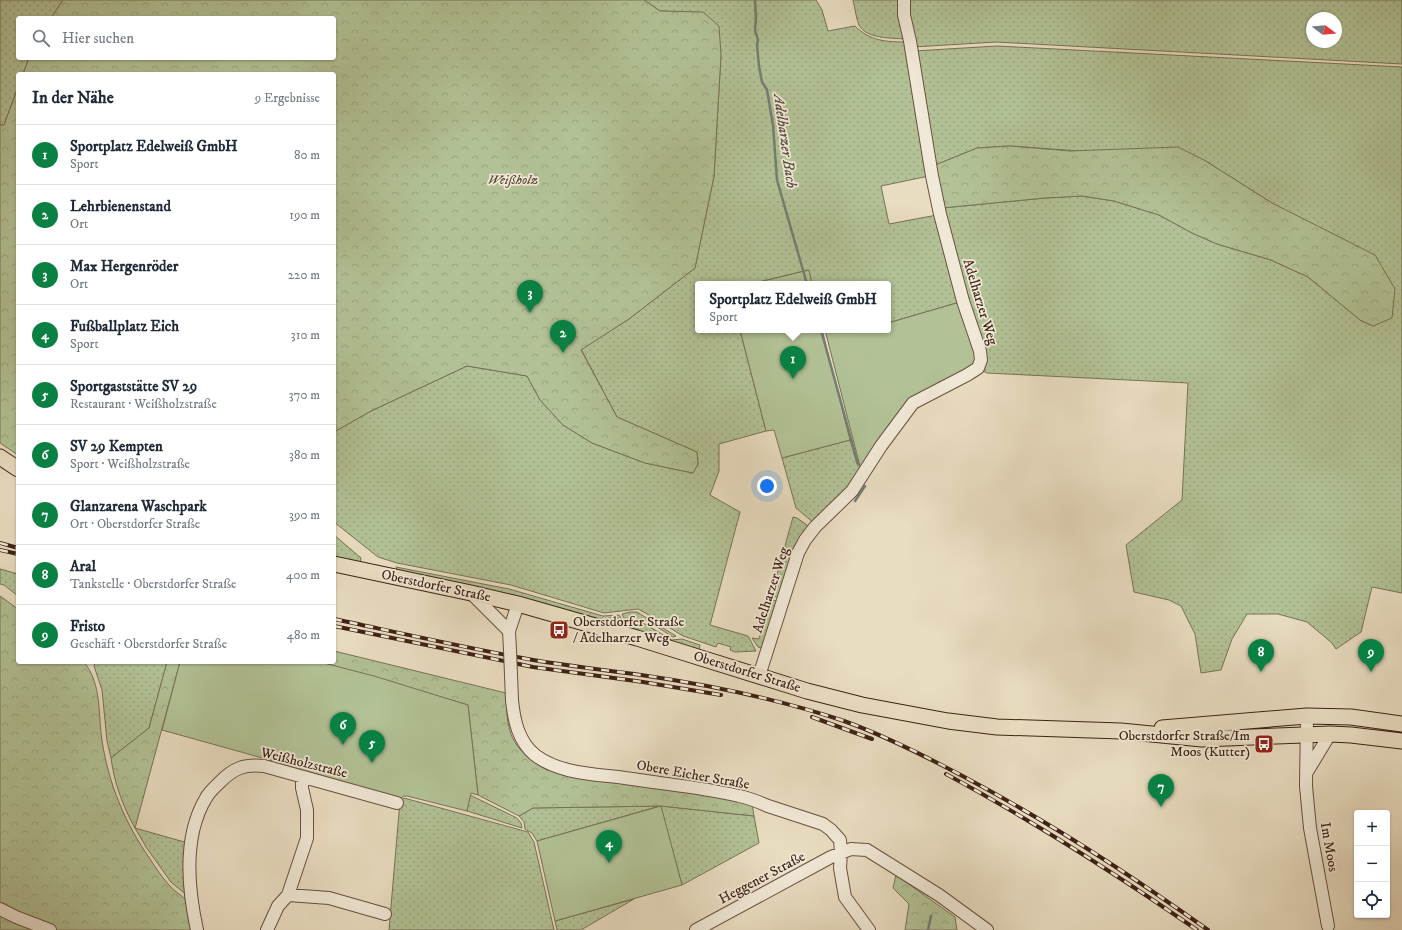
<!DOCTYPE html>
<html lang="de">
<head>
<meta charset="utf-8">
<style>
	body { margin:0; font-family:"IM FELL DW Pica",serif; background:#f2f2f3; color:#1f2937 }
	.controls { position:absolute; right:12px; bottom:12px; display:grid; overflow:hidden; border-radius:4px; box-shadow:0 1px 3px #0004 }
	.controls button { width:36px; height:36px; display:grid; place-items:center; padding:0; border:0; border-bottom:1px solid #e0e1e3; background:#fff; color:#1f2937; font:20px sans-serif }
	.compass { position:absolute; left:1306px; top:12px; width:36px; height:36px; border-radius:50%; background:#fff; box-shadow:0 1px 3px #0004; rotate:106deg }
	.you { position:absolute; left:767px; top:486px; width:14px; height:14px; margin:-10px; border:3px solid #fff; border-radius:50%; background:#1a73e8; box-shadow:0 0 0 6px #1a73e833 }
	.badge { display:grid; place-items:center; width:26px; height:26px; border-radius:50%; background:#0b8043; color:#fff; font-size:13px; font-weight:700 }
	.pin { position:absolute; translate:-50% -33px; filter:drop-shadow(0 1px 2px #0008) }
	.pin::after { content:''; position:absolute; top:21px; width:14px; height:12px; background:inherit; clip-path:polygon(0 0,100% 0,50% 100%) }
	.popup { position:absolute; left:695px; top:281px; width:196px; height:52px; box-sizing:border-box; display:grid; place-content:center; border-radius:4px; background:#fff; filter:drop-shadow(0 1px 3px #0005); font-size:13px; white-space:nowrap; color:#747a83 }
	.popup b { font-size:15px; color:#1f2937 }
	.popup::after { content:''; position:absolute; left:50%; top:100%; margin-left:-8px; border:8px solid transparent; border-top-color:#fff }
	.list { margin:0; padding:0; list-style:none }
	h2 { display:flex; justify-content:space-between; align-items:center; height:52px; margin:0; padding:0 16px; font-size:17px }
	h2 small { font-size:13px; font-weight:400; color:#747a83 }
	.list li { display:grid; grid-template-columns:26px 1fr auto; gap:12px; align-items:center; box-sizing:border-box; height:60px; padding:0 16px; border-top:1px solid #e0e1e3 }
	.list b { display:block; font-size:15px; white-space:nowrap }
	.list p { margin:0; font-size:13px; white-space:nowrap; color:#747a83 }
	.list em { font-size:13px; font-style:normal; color:#747a83 }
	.icon { flex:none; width:22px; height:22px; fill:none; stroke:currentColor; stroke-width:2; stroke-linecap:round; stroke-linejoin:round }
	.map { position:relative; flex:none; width:1402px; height:930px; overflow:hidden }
	.search { position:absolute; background:#fff; box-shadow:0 1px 3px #0004; left:16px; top:16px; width:320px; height:44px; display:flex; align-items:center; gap:10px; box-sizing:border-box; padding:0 14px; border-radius:4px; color:#747a83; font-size:15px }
	.panel { position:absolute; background:#fff; box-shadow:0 1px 3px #0004; left:16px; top:72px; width:320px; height:592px; border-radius:4px }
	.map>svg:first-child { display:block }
</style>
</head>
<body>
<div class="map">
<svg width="1402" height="930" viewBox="0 0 1402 930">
	<defs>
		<pattern id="grass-dots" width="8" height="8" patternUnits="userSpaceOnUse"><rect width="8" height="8" fill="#b2c296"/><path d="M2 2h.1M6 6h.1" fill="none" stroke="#9aa681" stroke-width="1.8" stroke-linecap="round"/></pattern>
		<pattern id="forest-crowns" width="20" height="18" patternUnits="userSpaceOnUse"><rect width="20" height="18" fill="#b2c296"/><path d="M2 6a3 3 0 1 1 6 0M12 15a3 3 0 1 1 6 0" fill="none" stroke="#9aa681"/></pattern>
	</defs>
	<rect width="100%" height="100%" fill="#e9ddc1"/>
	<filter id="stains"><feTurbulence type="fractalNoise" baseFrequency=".005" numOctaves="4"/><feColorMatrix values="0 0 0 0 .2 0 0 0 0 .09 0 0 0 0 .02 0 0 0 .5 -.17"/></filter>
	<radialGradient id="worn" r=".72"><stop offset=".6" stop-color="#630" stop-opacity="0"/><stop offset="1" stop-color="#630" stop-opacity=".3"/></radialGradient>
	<path fill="url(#grass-dots)" stroke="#787256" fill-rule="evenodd" d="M 0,0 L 63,0 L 51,18 L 18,18 L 18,58 L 29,58 L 23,74 L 18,74 L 18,87 L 4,125 L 0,125 Z
		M 644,0 L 816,0 L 822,10 L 828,31 L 855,26 C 870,41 886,42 907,42 L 929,176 L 881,186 L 889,224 L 937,215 L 960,302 L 888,323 L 888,284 L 812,284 L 808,270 L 751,284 L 698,284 L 698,330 L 740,330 L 766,431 L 719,444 L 719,471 L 710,495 L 740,512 L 710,625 L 748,636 L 756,651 L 735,652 L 730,650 L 731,647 L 718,643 L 716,647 L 683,636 L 649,615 L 638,609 L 604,613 L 511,585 L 397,563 L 378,557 L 334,522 L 334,432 L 371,411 L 467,366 L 527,376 L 540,400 L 563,425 L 592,443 L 645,463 L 693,473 L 698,464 L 697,452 L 617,417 L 581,349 L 629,319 L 695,268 L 714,176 L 721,55 L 703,13 L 660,11 Z
		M 853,0 L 901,0 L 906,39 C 892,38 866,39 859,25 C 856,18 855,8 853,0 Z
		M 908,0 L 1402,0 L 1402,64 L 996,42 L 913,47 ZM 1312,18 L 1336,18 L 1336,42 L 1312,42 Z
		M 997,46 L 1402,67 L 1402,593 L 1372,587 L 1361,632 L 1336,649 L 1332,643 L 1307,622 L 1278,614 L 1247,614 L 1232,639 L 1221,670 L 1201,673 L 1195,634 L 1181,606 L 1169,600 L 1134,592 L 1126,545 L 1182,500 L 1188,383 L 987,373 L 981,370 L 942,208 L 1045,198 L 1082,196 L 1114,201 L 1159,215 L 1192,233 L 1217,244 L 1271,260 L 1308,277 L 1360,320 L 1373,326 L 1272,203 L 1204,160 L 1010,146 L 977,148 L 933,166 L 914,51 Z
		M 850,440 L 857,464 L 859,462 L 861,470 L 860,473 L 815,524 L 796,508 L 782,458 Z
		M 793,517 L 797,518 L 811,528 L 781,598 L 771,596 Z
		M 334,535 L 361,558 L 360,564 L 334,559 Z
		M 396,567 L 509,589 L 603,616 L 619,615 L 622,620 L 631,626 L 636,622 L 643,623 L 672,640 L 682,639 L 700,645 L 699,650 L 623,626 L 509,594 L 397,571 Z
		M 0,569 L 18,574 L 18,596 L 4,585 L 0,584 Z
		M 770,600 L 780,601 L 766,649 L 758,647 L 752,638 L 759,639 Z
		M 630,612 L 637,612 L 676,636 L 673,637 L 646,620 L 635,619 L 629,622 L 624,618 L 622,614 Z
		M 95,662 L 167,662 L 149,728 L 111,758 L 107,741 L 102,690 L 94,666 Z
		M 470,795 L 517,818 L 521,823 L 522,828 L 467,811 Z
		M 404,798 L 528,832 L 534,842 L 554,930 L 389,930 L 400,801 Z
		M 661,806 L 754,816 L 759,843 L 682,885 L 660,806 L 537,841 L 532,833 L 525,829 L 524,822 L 519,816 L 533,808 Z
		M 135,828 L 188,843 L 189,897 L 171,882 L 146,847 Z
		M 634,899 L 581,930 L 557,930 L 555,921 Z"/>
	<path fill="url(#forest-crowns)" stroke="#787256" d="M 63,0 L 644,0 L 660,11 L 703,12 L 719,26 L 721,55 L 714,176 L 695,268 L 629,319 L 581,350 L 617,417 L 697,452 L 698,464 L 693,473 L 645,463 L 592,443 L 563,425 L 540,400 L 527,376 L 467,366 L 371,411 L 334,432 L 334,74 L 23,74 L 29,58 L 334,58 L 334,18 L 51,18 Z
		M 18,87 L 18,455 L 0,443 L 0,125 L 4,125 Z
		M 1010,146 L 1070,151 L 1178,147 L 1204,160 L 1272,203 L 1375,255 L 1395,289 L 1392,318 L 1373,326 L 1360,320 L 1308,277 L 1271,260 L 1217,244 L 1192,233 L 1159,215 L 1114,201 L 1082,196 L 1045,198 L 942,208 L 933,166 L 977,148 Z
		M 0,596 L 18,609 L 18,662 L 84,662 C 102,684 98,714 102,741 C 109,785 125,823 150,859 C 156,868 161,876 168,884 C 174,891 182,896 189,902 L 191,930 L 0,930 Z
		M 334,651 L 506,693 C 507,704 506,716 509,727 C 513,747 530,761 547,770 L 738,800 L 752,804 L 754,816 L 661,806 L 533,808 L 519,816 L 478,795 L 468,705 L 320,662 L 334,662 Z
		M 167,662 L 180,662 L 135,828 C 123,807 114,782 111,758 L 149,728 Z
		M 896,875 L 955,917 L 957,930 L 905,930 L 909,904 L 893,888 Z"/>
	<path fill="#b2c296" stroke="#787256" d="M 809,270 L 812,284 L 751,284 Z
		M 960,302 L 977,352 L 974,366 L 911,400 L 861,470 L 825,330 L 888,330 L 888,323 Z
		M 740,330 L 822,330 L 850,440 L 782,458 L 774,430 L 766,431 Z
		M 180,662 L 320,662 L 374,676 L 468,705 L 478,795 L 471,793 L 467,811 L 407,796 L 404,796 L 399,799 L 266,759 L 162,730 Z
		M 661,806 L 682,885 L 555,921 L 537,841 Z"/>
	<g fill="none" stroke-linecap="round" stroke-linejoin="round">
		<path stroke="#737e74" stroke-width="2.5" d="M 755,0 L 756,18 L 755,30 L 758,40 L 757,45 L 759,66 L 762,82 L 767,90 L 773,125 L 777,180 L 807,284
			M 821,330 L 858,464
			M 855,501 L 865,486
			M 928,930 L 931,916"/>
		<g stroke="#695141" stroke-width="14">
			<path id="minor" d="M 471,593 L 509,631
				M 510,650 L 509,631 L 518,604
				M 759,676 L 798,553 L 805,540 L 815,527 L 852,491 L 881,446 L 913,403 L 967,375 L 978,368 L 981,360 L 980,351 L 963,301 L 940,214 L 932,176 L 910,41 L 904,15 L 904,0
				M 512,700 C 514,720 518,741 535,755 C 560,774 595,774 625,778 C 663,784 702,787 739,796 C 749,798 759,802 768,806 C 786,812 805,818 823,824 L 831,830 L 840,840 L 841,852 L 840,868 L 845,897 L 869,930
				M 1307,716 L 1306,786 L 1310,828 L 1328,926
				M 1307,772 L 1330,734
				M 288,895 L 329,898 L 385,914
				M 0,909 L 16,917 L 50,930
				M 197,930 C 188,889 183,836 206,798 C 209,792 215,787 220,782 C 234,768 244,764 264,766 L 397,803
				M 267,930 L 278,906 L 288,895 L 307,838 L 307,810 L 302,788 L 302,777
				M 696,930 L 831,857 L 851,849 L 867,850 L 939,895 L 987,930"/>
		</g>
		<g stroke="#3e2216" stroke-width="17">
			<path id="major" d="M 0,457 L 18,469
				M 334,564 L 471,593 L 518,604 L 637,638 L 807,691 L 862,705 L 948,721 L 997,727 L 1121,731 L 1202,739 L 1330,734 L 1351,735 L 1402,741
				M 1162,728 L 1307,716 L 1351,717 L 1402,724"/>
		</g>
		<use href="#minor" stroke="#f1e9d7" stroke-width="12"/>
		<use href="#major" stroke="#e9ddc1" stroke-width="15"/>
		<g stroke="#3e2216" stroke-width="4">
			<path id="rail" d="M 0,543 L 18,548
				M 0,550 L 18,554
				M 334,619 C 400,633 467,648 533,660 C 569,666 605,670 641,675 C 710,685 778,699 844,721 C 891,738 937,762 981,786 C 1060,829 1135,878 1208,930
				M 334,626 L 533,667 L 643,682 L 721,695
				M 812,717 L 872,739
				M 946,774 C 1033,821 1116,874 1197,930"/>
		</g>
		<use href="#rail" stroke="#f1e9d7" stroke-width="2.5" stroke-dasharray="8" stroke-linecap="butt"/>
		<g stroke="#695141" stroke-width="14" stroke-linecap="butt">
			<path id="minor-bridge" d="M 510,650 L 512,700"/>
		</g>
		<use href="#minor-bridge" stroke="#f1e9d7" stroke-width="12"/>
	</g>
	<defs>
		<g id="bus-square" transform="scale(1)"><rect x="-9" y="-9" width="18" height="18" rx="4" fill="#8f2418" stroke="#f1e9d7"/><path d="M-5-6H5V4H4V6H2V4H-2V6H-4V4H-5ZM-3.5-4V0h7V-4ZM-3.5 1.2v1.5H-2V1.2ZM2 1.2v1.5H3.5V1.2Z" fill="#fff"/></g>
	</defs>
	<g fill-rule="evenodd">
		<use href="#bus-square" x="559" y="630"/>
		<use href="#bus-square" x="1264" y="744"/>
	</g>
	<g text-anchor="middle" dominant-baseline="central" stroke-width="3.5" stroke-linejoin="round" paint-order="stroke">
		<g font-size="14" font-style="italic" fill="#5b4a36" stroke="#f1e9d7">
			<text x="513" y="180">Weißholz</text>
		</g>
		<g font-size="14" fill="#3e2216" stroke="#f1e9d7">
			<text transform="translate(980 302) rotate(73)">Adelharzer Weg</text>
			<text transform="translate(436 586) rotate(12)">Oberstdorfer Straße</text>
			<text transform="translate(771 590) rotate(-72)">Adelharzer Weg</text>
			<text transform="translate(747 672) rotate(17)">Oberstdorfer Straße</text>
			<text transform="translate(304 763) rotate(14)">Weißholzstraße</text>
			<text transform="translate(693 775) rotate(10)">Obere Eicher Straße</text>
			<text transform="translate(1329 847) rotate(80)">Im Moos</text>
			<text transform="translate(762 878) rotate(-28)">Heggener Straße</text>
		</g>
		<g font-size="14" fill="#3e2216" stroke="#f1e9d7" text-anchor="start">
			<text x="573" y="622">Oberstdorfer Straße<tspan x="573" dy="16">/ Adelharzer Weg</tspan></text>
			<text x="1250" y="736" text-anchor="end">Oberstdorfer Straße/Im<tspan x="1250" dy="16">Moos (Kutter)</tspan></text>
		</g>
		<g font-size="15" font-style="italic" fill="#595045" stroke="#f1e9d7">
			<text transform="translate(785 141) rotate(82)">Adelharzer Bach</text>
		</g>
	</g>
	<rect width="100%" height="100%" filter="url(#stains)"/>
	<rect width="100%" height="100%" fill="url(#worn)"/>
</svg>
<div class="controls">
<button>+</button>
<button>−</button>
<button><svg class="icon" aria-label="locate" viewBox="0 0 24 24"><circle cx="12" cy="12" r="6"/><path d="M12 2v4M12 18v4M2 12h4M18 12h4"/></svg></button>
</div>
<svg class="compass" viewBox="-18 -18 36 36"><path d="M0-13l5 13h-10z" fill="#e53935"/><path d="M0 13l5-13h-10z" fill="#747a83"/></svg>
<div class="you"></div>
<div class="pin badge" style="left:793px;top:379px">1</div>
<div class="popup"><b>Sportplatz Edelweiß GmbH</b>Sport</div>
<div class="pin badge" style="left:563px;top:353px">2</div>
<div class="pin badge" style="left:530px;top:313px">3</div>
<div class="pin badge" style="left:609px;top:863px">4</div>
<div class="pin badge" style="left:372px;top:763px">5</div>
<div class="pin badge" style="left:343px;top:745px">6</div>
<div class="pin badge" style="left:1161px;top:807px">7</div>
<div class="pin badge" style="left:1261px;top:672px">8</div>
<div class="pin badge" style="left:1371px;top:672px">9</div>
<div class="search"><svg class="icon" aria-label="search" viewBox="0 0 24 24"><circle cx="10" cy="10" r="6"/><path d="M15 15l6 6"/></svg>Hier suchen</div>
<section class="panel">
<h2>In der Nähe<small>9 Ergebnisse</small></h2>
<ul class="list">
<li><span class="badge">1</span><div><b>Sportplatz Edelweiß GmbH</b><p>Sport</p></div><em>80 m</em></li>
<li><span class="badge">2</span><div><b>Lehrbienenstand</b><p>Ort</p></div><em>190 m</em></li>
<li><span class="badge">3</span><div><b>Max Hergenröder</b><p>Ort</p></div><em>220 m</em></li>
<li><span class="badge">4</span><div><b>Fußballplatz Eich</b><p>Sport</p></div><em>310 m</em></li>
<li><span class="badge">5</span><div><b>Sportgaststätte SV 29</b><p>Restaurant · Weißholzstraße</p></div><em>370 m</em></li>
<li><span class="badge">6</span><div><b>SV 29 Kempten</b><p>Sport · Weißholzstraße</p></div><em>380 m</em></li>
<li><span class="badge">7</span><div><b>Glanzarena Waschpark</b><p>Ort · Oberstdorfer Straße</p></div><em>390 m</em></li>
<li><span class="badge">8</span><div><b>Aral</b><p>Tankstelle · Oberstdorfer Straße</p></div><em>400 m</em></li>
<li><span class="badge">9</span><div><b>Fristo</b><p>Geschäft · Oberstdorfer Straße</p></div><em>480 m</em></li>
</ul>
</section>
</div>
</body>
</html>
